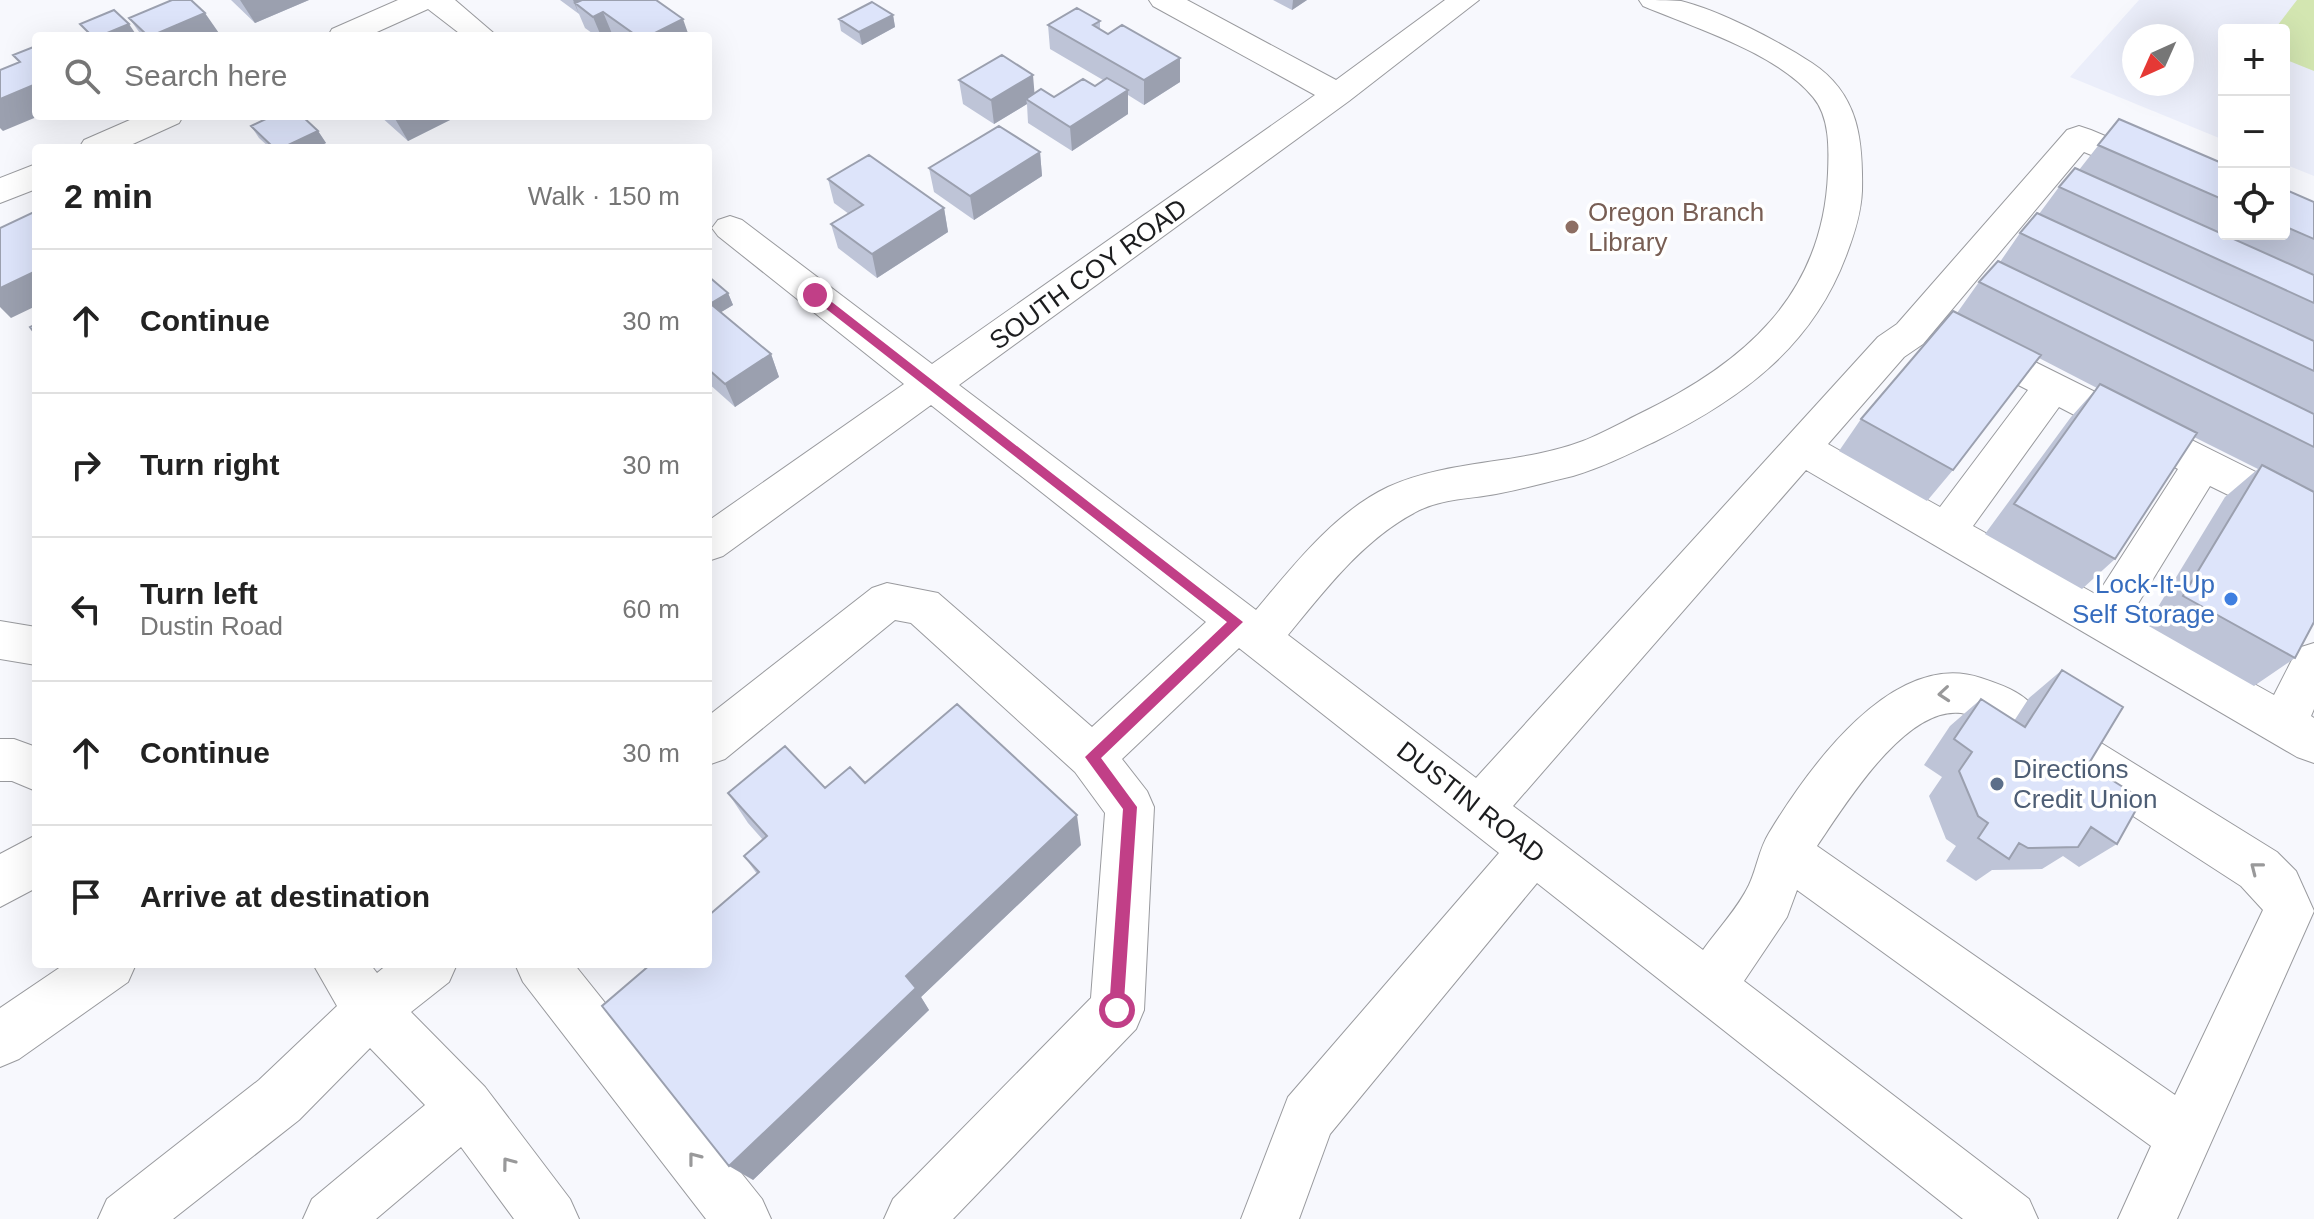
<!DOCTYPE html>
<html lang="en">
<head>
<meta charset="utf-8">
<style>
	body { margin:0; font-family:Arial,sans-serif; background:#f6f6f6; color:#222 }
	.controls { position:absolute; right:24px; top:24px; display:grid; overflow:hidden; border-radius:8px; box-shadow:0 8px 32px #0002 }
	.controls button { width:72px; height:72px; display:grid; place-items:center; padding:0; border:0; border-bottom:2px solid #e0e0e0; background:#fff; color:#222; font:40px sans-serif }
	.compass { position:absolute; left:2122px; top:24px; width:72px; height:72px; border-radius:50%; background:#fff; box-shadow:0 8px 32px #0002; rotate:225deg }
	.stop { position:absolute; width:24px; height:24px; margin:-18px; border:6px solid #c13f87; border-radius:50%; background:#fff }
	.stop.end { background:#c13f87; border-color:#fff; box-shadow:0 2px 8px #0008 }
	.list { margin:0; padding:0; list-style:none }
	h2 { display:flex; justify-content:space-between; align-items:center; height:104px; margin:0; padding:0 32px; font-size:34px }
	h2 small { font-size:26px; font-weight:400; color:#767676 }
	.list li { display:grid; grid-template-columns:52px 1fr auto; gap:24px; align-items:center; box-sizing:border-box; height:144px; padding:0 32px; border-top:2px solid #e0e0e0 }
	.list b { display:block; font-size:30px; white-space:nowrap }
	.list p { margin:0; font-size:26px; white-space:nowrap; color:#767676 }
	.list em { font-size:26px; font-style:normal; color:#767676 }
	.icon { flex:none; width:44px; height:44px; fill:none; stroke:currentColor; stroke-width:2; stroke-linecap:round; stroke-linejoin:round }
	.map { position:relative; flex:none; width:2314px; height:1219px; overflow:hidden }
	.search { position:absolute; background:#fff; box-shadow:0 8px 32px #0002; left:32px; top:32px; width:680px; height:88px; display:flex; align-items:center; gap:20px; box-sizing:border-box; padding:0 28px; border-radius:8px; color:#767676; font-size:30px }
	.panel { position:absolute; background:#fff; box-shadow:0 8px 32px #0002; left:32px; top:144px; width:680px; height:824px; border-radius:8px }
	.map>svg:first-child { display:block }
</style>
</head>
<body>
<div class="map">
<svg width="2314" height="1219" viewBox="0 0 2314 1219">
	<rect width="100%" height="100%" fill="#f7f8fd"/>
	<path fill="#ebeefa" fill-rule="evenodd" d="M 2139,0 L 2314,0 L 2314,176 L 2284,164 L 2284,30 L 2224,30 L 2224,140 L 2070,77 ZM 2134,36 L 2182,36 L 2182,84 L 2134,84 Z"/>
	<path fill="#d3e6b1" d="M 2297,0 L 2314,0 L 2314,71 L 2284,59 L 2284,30 L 2274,30 Z"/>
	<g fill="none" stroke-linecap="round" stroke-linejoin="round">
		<g stroke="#999a9e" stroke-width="2">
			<path id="minor" d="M 398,0 L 455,0 L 497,36 L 463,36 L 428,9 L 368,36 L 328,36 L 332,29 Z
				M 1149,0 L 1187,0 L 1336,80 L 1445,0 L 1479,0 L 1349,101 L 959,385 L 1256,610 C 1293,566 1335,512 1388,487 C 1449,459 1520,465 1583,441 C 1601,434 1619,424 1637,415 C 1742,365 1823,297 1828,173 C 1829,149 1830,117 1813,97 C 1777,53 1695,28 1643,6 L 1639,0 C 1652,0 1669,0 1681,1 C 1721,11 1778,41 1812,63 C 1859,94 1863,140 1862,191 C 1861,214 1854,235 1846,256 C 1812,347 1741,399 1656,441 C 1629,454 1603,467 1573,476 C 1547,482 1522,489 1496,494 C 1469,499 1438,499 1414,513 C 1363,540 1324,591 1288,635 L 1476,778 L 1878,337 L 1897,324 L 2067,130 L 2079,126 L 2091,130 L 2224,186 L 2224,210 L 2084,152 L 1923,344 L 1904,357 L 1828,444 L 1940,507 L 2028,390 L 1962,356 L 1956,346 L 1962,336 L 1975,332 L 2314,501 L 2314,537 L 2210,486 L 2131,615 L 2274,695 L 2298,648 L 2314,643 L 2314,709 L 2311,716 L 2314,718 L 2314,763 L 2297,757 L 1806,470 L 1513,806 L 1703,950 C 1718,929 1738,908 1749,885 C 1757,868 1759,849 1769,833 C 1808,769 1893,648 1981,678 C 2005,686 2029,694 2040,717 L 2033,732 L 2017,738 C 1998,731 1981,716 1961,713 C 1905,706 1845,805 1817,846 L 2175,1095 L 2263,910 L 2241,886 L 2059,768 L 2052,753 L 2059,738 L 2076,732 L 2093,738 L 2277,852 L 2296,871 L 2314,911 L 2177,1219 L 2118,1219 L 2151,1146 L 1797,890 L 1787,917 L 1744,981 L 2029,1199 L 2038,1219 L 1963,1219 L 1537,883 L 1330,1134 L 1299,1219 L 1241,1219 L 1288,1097 L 1499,853 L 1239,648 L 1122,759 L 1147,791 L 1154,807 L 1144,1010 L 1136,1029 L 953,1219 L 884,1219 L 893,1199 L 1091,998 L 1105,813 L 1075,772 L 911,623 L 895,620 L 725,759 L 708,765 L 708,716 L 872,588 L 887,583 L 938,593 L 1092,727 L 1206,622 L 931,405 L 723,556 L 708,561 L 708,521 L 904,384 L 718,236 L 712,228 L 718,220 L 730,216 L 742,220 L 932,364 L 1315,95 L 1153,6 ZM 2059,407 L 2178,469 L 2097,595 L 1973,526 Z
				M 139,116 L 183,116 L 179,123 L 124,148 L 79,148 L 84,140 Z
				M 36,164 L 36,189 L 0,203 L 0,178 Z
				M 0,621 L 36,627 L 36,665 L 0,659 Z
				M 0,739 L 14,739 L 36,747 L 36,791 L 12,781 L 0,781 Z
				M 36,835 L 36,888 L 0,907 L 0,854 Z
				M 65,964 L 136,964 L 128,982 L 19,1059 L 0,1067 L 0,1008 Z
				M 313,964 L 370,964 L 377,973 L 388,964 L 457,964 L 449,982 L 411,1012 L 485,1087 L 570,1199 L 579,1219 L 514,1219 L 461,1147 L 376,1219 L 303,1219 L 312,1199 L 425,1105 L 370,1048 L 299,1120 L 173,1219 L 98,1219 L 107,1199 L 259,1080 L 337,1006 Z
				M 515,964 L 574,964 L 762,1199 L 771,1219 L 706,1219 L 523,982 Z"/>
		</g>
		<use href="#minor" fill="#fff" fill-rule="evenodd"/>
	</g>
	<path fill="#bec4d7" d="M 231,0 L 309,0 L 255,23 Z
		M 560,0 L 656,0 L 689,36 L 596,36 L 585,28 L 579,14 Z
		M 1273,0 L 1307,0 L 1292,10 Z
		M 893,15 L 895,27 L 862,45 L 841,31 L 839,19 Z
		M 129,18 L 221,36 L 142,36 Z
		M 1100,21 L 1100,29 L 1180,82 L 1144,105 L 1128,95 L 1128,114 L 1072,151 L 1028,123 L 1027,104 L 994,124 L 963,104 L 959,80 L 1054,97 L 1095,86 L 1103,80 L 1050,49 L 1048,25 Z
		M 380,116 L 458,116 L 408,141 Z
		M 2119,119 L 2224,164 L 2224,234 L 2284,234 L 2284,189 L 2314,202 L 2314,622 L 2295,658 L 2254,686 L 2147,625 L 2225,497 L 2258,469 L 2194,437 L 2115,559 L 2082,589 L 1985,534 L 2071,417 L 2097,388 L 2039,358 L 1953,470 L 1927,501 L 1839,451 L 1861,419 L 1957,313 L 1979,282 L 2000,262 L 2020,233 L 2039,214 L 2059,187 L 2079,170 Z
		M 251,126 L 318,131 L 326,143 L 316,148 L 270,148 L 259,138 Z
		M 1040,152 L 1042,176 L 974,220 L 934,192 L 929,168 Z
		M 828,179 L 944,208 L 948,232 L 877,278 L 838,248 L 831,224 L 849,214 L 834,203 Z
		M 708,276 L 728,293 L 733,305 L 721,312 L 771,354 L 779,377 L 735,407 L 708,383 Z
		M 2062,670 L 2088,765 L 2117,844 L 2079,867 L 2063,856 L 2042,869 L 1992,870 L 1976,881 L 1946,861 L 1956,846 L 1946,839 L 1929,796 L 1942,777 L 1924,765 L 1950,726 L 1981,699 L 2014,721 L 2029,698 Z
		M 865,783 L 1081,845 L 921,997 L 929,1010 L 753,1180 L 757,874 L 744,856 L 763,840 L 748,823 L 728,793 L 825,788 Z"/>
	<path fill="#9ba0af" d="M 240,0 L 309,0 L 255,23 Z
		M 573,0 L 608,0 L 575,3 L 579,14 Z
		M 1293,0 L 1307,0 L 1292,10 Z
		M 603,12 L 613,36 L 601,36 L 593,17 Z
		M 205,13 L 221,36 L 151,36 Z
		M 893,15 L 895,27 L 862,45 L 859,32 Z
		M 683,19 L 689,36 L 649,36 Z
		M 129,24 L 137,36 L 100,36 Z
		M 1180,58 L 1180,82 L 1144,105 L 1144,80 Z
		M 1033,75 L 1035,99 L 1026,99 L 1027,104 L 994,124 L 991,100 Z
		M 36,84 L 36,116 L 39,116 L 3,131 L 0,128 L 0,99 Z
		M 1128,90 L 1128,114 L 1072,151 L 1070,127 Z
		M 395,116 L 458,116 L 408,141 L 394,117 Z
		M 318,131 L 326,143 L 316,148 L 282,148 Z
		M 1040,152 L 1042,176 L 974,220 L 970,196 Z
		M 944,208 L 948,232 L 877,278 L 872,254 Z
		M 36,271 L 36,306 L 11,318 L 0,307 L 0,288 Z
		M 728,293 L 733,305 L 708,320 L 708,305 Z
		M 771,354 L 779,377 L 735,407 L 725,384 Z
		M 1077,815 L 1081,845 L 921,997 L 929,1010 L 753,1180 L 729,1166 L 906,976 Z"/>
	<path fill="#dde4fa" stroke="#9ba0af" stroke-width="2" d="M 172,0 L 191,0 L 205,13 L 151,36 L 148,36 L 129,18 Z
		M 582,0 L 656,0 L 683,19 L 649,36 L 637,36 L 603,12 L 593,17 L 575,3 Z
		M 872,2 L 893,15 L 859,32 L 839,19 Z
		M 1077,8 L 1100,21 L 1093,25 L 1108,34 L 1122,25 L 1180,58 L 1144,80 L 1048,25 Z
		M 114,10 L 129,24 L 100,36 L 92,36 L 80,24 Z
		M 36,46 L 36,84 L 0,99 L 0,70 L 20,62 L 13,55 Z
		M 1002,55 L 1033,75 L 991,100 L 959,80 Z
		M 1107,78 L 1128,90 L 1070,127 L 1026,99 L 1041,89 L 1054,97 L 1083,79 L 1095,86 Z
		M 272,116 L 302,116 L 318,131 L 282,148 L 274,148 L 251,126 Z
		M 2119,119 L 2224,164 L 2224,200 L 2098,145 Z
		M 999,126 L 1040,152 L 970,196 L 929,168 Z
		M 869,155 L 944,208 L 872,254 L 831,224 L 863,205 L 828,179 Z
		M 2075,168 L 2314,275 L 2314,303 L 2059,187 Z
		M 2284,189 L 2314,202 L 2314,239 L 2284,226 Z
		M 36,211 L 36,271 L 0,288 L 0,228 Z
		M 2037,213 L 2314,341 L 2314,371 L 2020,233 Z
		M 1998,261 L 2314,414 L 2314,447 L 1979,282 Z
		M 708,276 L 728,293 L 708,305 Z
		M 712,305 L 771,354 L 725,384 L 708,369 L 708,308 Z
		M 1953,311 L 2041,355 L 1953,470 L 1861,419 Z
		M 36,324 L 36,335 L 30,327 Z
		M 2100,384 L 2197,433 L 2115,559 L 2014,504 Z
		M 2262,465 L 2314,492 L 2314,622 L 2295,658 L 2183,596 Z
		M 2062,670 L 2123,707 L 2088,765 L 2142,799 L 2117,844 L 2091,827 L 2078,847 L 2028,848 L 2019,843 L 2009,859 L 1978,838 L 1988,823 L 1978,816 L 1959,771 L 1972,752 L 1954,739 L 1981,699 L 2025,727 Z
		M 957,704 L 1077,815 L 906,976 L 916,988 L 729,1166 L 602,1006 L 651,964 L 708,964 L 708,916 L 759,872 L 744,856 L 767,836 L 728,793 L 785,746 L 825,788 L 850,767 L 865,783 Z"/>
	<defs><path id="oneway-chevron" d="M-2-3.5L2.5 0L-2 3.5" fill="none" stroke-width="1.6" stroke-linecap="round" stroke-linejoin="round" transform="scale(2)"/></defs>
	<g stroke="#99999a">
		<use href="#oneway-chevron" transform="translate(1944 694) rotate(175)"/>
		<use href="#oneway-chevron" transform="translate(2256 868) rotate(-142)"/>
		<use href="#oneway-chevron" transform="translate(694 1158) rotate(-128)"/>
		<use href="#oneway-chevron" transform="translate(508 1163) rotate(-127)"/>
	</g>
	<path fill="#c13f87" d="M 811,292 L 819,292 L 1243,622 L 1101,758 L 1137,807 L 1123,1016 L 1112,1016 L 1109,1010 L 1123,809 L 1085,757 L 1227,622 L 811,297 Z"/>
	<circle fill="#8d6e63" stroke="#fff" stroke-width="3" cx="1572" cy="227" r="8"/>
	<circle fill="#3f7fe0" stroke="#fff" stroke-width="3" cx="2231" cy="599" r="8"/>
	<circle fill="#5c6f8a" stroke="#fff" stroke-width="3" cx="1997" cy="784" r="8"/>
	<g text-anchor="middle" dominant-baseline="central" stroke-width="7" stroke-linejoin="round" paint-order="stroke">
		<g font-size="26" fill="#785e54" stroke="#fff" text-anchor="start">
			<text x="1588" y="212">Oregon Branch<tspan x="1588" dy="30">Library</tspan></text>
		</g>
		<g font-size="26" fill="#1c1d1f" stroke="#fff">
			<text transform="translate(1088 274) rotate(-36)">SOUTH COY ROAD</text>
			<text transform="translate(1471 802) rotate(38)">DUSTIN ROAD</text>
		</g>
		<g font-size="26" fill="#366cbe" stroke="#fff" text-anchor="end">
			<text x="2215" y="584">Lock-It-Up<tspan x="2215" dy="30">Self Storage</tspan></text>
		</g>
		<g font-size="26" fill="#4e5e75" stroke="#fff" text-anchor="start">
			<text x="2013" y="769">Directions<tspan x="2013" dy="30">Credit Union</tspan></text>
		</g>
	</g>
</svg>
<div class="controls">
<button>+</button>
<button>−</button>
<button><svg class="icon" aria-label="locate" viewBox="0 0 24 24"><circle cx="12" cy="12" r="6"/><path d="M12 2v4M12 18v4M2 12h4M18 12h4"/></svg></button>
</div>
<svg class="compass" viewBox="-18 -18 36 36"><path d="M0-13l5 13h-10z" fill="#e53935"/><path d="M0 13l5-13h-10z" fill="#767676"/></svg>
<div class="stop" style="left:1117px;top:1010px"></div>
<div class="stop end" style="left:815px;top:295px"></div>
<div class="search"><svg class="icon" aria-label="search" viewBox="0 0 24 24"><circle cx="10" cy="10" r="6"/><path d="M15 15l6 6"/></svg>Search here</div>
<section class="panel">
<h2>2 min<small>Walk · 150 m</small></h2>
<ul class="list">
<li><svg class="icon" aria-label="ahead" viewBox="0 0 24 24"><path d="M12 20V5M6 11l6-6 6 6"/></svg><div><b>Continue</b></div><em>30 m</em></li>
<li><svg class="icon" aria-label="right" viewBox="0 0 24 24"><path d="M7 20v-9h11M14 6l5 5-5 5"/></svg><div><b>Turn right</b></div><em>30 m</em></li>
<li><svg class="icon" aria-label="left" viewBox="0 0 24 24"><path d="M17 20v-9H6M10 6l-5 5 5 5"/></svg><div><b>Turn left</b><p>Dustin Road</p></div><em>60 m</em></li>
<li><svg class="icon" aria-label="ahead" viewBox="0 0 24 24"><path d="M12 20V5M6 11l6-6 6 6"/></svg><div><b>Continue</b></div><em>30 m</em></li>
<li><svg class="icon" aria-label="arrive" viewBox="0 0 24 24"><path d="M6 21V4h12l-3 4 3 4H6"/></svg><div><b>Arrive at destination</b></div></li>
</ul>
</section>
</div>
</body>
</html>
